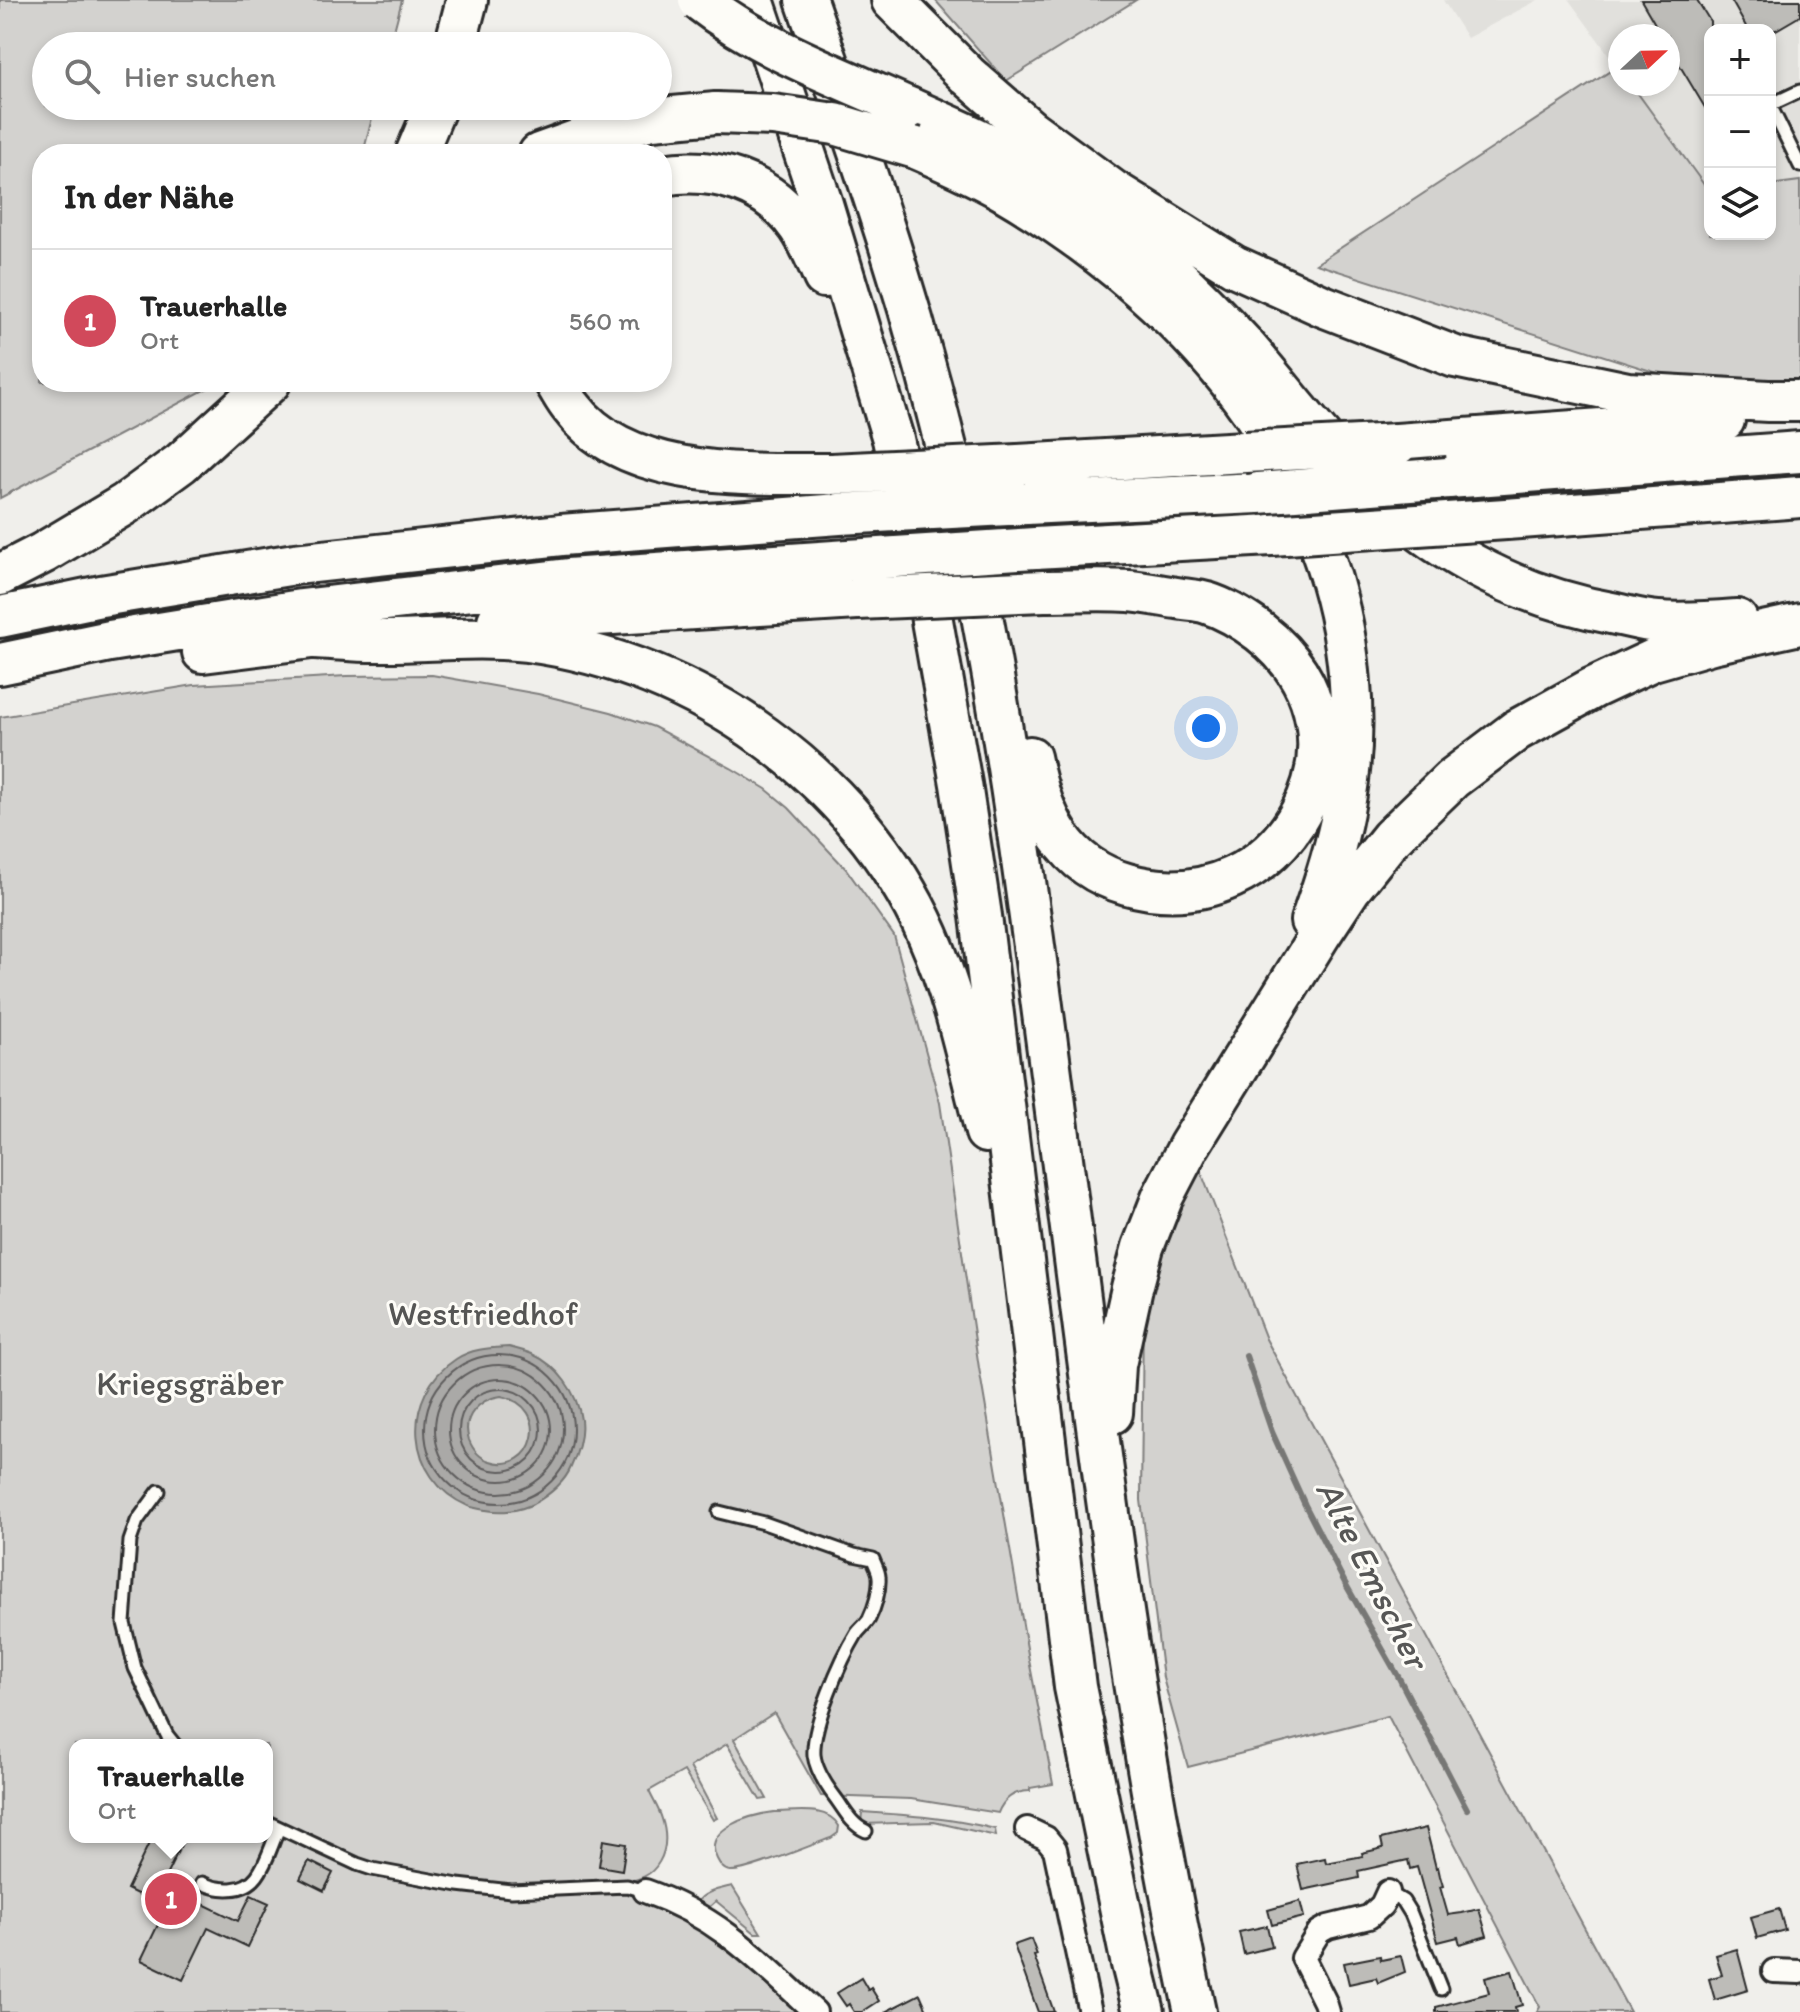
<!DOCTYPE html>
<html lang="de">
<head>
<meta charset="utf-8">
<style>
	body { margin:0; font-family:Itim,sans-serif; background:#f6f6f6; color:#222 }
	.controls { position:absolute; right:24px; top:24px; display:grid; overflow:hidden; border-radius:16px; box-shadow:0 4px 12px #0003 }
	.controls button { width:72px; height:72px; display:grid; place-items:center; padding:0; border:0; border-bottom:2px solid #e0e0e0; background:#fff; color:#222; font:40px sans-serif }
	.compass { position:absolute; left:1608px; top:24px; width:72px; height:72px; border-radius:50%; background:#fff; box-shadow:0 4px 12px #0003; rotate:68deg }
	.you { position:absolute; left:1206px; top:728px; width:28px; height:28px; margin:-20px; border:6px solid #fff; border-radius:50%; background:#1a73e8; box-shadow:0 0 0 12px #1a73e833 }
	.badge { display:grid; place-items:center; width:52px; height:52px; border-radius:50%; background:#d1495b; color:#fff; font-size:26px; font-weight:700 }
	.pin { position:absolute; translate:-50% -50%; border:4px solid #fff; box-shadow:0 2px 8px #0006 }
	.popup { position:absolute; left:69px; top:1739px; width:204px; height:104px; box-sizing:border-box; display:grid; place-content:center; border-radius:16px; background:#fff; filter:drop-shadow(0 2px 6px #0005); font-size:26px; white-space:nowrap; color:#767676 }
	.popup b { font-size:30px; color:#222 }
	.popup::after { content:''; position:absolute; left:50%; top:100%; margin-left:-16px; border:16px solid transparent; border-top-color:#fff }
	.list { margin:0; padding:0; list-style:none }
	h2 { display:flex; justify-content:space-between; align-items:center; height:104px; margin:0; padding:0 32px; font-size:34px }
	h2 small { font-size:26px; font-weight:400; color:#767676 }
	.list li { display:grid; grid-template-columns:52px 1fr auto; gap:24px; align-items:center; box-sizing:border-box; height:144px; padding:0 32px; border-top:2px solid #e0e0e0 }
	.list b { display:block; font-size:30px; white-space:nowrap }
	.list p { margin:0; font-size:26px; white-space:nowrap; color:#767676 }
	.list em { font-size:26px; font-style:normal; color:#767676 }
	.icon { flex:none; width:44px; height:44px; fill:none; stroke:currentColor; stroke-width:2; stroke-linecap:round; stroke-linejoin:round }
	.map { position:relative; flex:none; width:1800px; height:2012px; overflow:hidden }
	.search { position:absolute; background:#fff; box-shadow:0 4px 12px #0003; left:32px; top:32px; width:640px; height:88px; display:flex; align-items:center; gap:20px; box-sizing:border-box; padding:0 28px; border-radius:44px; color:#767676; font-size:30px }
	.panel { position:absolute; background:#fff; box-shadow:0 4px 12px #0003; left:32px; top:144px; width:640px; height:248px; border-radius:32px }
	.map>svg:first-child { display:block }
</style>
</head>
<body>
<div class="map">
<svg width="1800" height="2012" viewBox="0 0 1800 2012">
	<rect width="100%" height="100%" fill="#f0efeb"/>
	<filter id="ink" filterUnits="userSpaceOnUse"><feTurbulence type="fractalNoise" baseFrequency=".0125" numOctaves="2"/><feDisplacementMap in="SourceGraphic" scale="16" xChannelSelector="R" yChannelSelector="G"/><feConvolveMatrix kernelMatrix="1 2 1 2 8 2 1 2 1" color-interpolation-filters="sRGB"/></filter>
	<g filter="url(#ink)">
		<path fill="#e1e0dc" d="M 1443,0 L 1538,0 L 1467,38 Z
			M 1569,0 L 1800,0 L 1800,181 L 1770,185 L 1770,30 L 1710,30 L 1709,193 L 1630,84 L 1668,84 L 1668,36 L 1620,36 L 1620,70 Z"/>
		<path fill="#d3d2cf" stroke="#7f7e7d" stroke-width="2" fill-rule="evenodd" d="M 0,0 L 402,0 L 390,46 L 46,46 L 46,106 L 375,106 L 363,154 L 42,154 L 42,382 L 212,382 L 208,388 L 0,498 Z
			M 935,0 L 1136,0 L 1006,81 Z
			M 1618,66 L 1620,69 L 1620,84 L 1631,84 L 1710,193 L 1710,234 L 1770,234 L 1770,185 L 1800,181 L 1800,384 L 1698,386 L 1316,264 Z
			M 432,675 L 538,694 L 611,712 L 654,727 L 731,768 L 766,789 L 789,808 L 846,869 L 894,936 L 940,1103 L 979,1368 L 1029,1660 L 1053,1784 L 1030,1788 L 1030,1791 C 1015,1791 1004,1798 998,1813 L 911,1799 L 821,1796 L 774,1713 L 734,1739 L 767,1799 L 760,1800 L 727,1744 L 690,1767 L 717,1818 L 713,1820 L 684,1771 L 649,1791 C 653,1800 659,1809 662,1819 C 672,1850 658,1881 623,1881 C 615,1881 606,1879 598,1879 L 592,1894 L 623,1892 L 656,1899 L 688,1914 L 808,2012 L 0,2012 L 0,717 L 194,685 L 346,676 ZM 75,1745 L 267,1745 L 267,1837 L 75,1837 Z
			M 1194,1154 L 1266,1339 L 1630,2012 L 1537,2012 L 1540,2007 L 1388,1716 L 1188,1767 L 1163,1678 L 1141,1500 L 1143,1312 Z
			M 774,1812 C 795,1812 827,1805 839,1826 L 838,1833 L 831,1838 C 813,1844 745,1873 730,1871 C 723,1870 720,1865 717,1859 C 701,1828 751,1815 774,1812 Z
			M 862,1812 C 908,1815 951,1818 995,1829 L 996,1836 L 934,1822 L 861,1824 Z
			M 732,1886 L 761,1933 L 755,1933 L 716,1901 L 706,1910 L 697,1903 C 702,1892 720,1889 732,1886 Z"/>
		<path fill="#aaa9a7" stroke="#777775" stroke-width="2" fill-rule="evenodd" d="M 509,1347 C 517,1349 525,1351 532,1354 C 557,1365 578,1393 581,1420 C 583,1436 578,1452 571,1467 C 564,1484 549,1495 533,1504 C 519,1511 501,1513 486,1510 C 480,1509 473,1508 468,1506 C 405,1479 400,1395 456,1359 C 472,1348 491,1348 509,1347 ZM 501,1396 C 554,1407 534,1476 490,1461 C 480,1458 473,1450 469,1440 C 461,1416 480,1399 501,1396 Z"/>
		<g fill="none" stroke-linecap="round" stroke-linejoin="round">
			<path stroke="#5e5d5d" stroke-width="2" d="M425 1429a74 74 0 1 1 148 0a74 74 0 1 1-148 0Z
				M435 1429a64 64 0 1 1 128 0a64 64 0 1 1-128 0Z
				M449 1430a51 51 0 1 1 102 0a51 51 0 1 1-102 0Z
				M459 1430a41 41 0 1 1 82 0a41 41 0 1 1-82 0Z"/>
			<path stroke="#777775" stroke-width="6" d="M 1246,1356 L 1272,1432 L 1305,1505 L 1345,1583 L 1399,1678 L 1467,1809"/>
		</g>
		<path fill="#bdbcb8" stroke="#2b2b2b" stroke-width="2" d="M 1641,0 L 1697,0 L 1710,21 L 1710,116 L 1668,46 L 1668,36 L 1662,36 Z
			M 1731,0 L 1800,0 L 1800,16 L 1776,30 L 1748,30 Z
			M 1426,1828 L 1436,1868 L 1438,1867 L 1440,1876 L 1443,1886 L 1440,1887 L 1448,1915 L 1462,1913 L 1479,1909 L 1487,1936 L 1460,1944 L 1458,1937 L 1438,1942 L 1417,1867 L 1410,1869 L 1408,1860 L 1358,1871 L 1359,1878 L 1303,1890 L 1297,1864 L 1325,1858 L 1326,1863 L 1363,1856 L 1362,1853 L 1383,1848 L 1381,1839 Z
			M 152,1837 L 185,1837 L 162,1884 L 238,1921 L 251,1895 L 269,1903 L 248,1947 L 208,1928 L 183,1980 L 141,1960 L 166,1908 L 127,1889 Z
			M 603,1840 L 626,1844 L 622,1870 L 599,1866 Z
			M 309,1861 L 333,1873 L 324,1891 L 300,1879 Z
			M 1300,1901 L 1304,1917 L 1272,1925 L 1268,1910 Z
			M 1779,1909 L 1785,1930 L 1757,1938 L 1751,1917 Z
			M 1267,1926 L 1272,1947 L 1244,1954 L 1239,1932 Z
			M 1031,1939 L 1037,1955 L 1034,1956 L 1054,2012 L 1038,2012 L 1014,1945 Z
			M 1737,1949 L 1748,1990 L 1715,2000 L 1709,1979 L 1722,1975 L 1716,1955 Z
			M 1380,1956 L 1381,1960 L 1401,1956 L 1405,1972 L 1378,1983 L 1376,1978 L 1349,1984 L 1344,1963 Z
			M 1512,1971 L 1522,2005 L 1515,2007 L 1516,2012 L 1436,2012 L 1436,2007 L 1489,1993 L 1485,1978 Z
			M 861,1978 L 868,1990 L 871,1988 L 879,2001 L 862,2012 L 854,2012 L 849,2004 L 846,2006 L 837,1993 Z
			M 920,1994 L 928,2012 L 885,2012 Z"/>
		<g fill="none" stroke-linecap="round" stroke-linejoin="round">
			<g stroke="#2b2b2b" stroke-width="17">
				<path id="service" d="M 1800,91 L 1770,105 L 1800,166
					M 159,1491 L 137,1521 L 130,1541 L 124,1623 L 135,1668 L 167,1735 L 175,1745
					M 719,1512 L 764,1523 L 854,1555 L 873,1559 C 875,1565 879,1571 879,1577 C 880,1590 875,1607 869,1619 C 866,1624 861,1628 857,1633 C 841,1659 812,1725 814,1755 C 816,1771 827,1787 837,1800 C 845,1811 852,1825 866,1831
					M 267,1822 L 357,1864 L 372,1869 L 458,1885 L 511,1891 L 627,1886 L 645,1891
					M 202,1883 C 219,1891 244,1893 257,1876 C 267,1863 272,1843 279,1828
					M 1388,1892 L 1403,1901 L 1411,1914 L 1441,1989"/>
			</g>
			<g stroke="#2b2b2b" stroke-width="28">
				<path id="minor" d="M 1027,1829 L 1046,1838 L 1055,1849 L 1090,2012
					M 645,1891 C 719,1917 759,1960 815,2012
					M 1774,1971 L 1800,1972
					M 1328,2012 L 1325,2002 L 1303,1958 L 1319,1932 L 1328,1927 L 1369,1917 L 1382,1905 L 1388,1892"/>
			</g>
			<g stroke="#2b2b2b" stroke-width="46">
				<path id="motorway" d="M 753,0 L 822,204 L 893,439 L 930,609 L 961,784 L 981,916 L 1075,1687 L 1131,1960 L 1144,2012
					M 806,0 C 832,75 859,149 883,225 C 919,336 949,449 972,564 C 1010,753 1034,944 1059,1135 C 1097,1428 1132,1723 1195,2012
					M 892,0 L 967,75 L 1030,130 L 1112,190 L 1234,266 L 1323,306 L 1455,357 L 1628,393 L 1768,401 L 1800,401
					M 455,46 L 467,0
					M 909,108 C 942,123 976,137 1008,154 C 1058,180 1105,213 1148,250 C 1181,280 1213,311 1243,344 C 1280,386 1314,433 1354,473 C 1429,549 1510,595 1616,614 C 1630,617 1644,621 1658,622 C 1684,624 1711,622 1737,620
					M 916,148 C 945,161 975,174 1003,190 C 1099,246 1190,322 1254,414 C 1283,455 1303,502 1321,549 C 1351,630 1360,725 1343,811 C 1336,848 1324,885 1311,921
					M 416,154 L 436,106
					M 539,154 L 589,136 L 652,119 L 716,113
					M 662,175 C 714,166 768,182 799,227 C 810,243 817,260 824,277
					M 555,382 C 561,391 565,400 572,408 C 626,480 750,474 831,474
					M 1397,444 L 1724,420
					M 1018,465 L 1245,452
					M 1448,478 L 1800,452
					M 1026,504 L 1258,493
					M 1506,519 L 1800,497
					M 1035,548 L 1271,535
					M 0,575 L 43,553 L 125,504 L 181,463 L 270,382
					M 0,617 L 101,596 L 295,564 L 561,535 L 839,514
					M 498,621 L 857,599
					M 315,638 C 335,639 356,641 376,641 C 426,642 475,635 526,641 C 697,663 858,777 928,935 C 956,998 969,1066 986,1132
					M 203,652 L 342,634
					M 0,664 L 110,641 L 301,610 L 568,579 L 849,560
					M 1030,757 C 1042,817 1063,866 1127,884 C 1283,928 1390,733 1260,632 C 1244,620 1226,609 1207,603 C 1197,600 1187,600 1177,598 C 1161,596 1145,592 1129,591 C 1101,589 1072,591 1044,591
					M 1112,1413 L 1115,1365 L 1132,1288 L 1143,1247 L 1163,1196 L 1189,1146 L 1321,933 L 1350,889 L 1391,838 L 1452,779 L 1517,730 L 1593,688 L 1653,660 L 1712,643 L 1800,624"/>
			</g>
			<use href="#service" stroke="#fdfcf7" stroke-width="11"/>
			<use href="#minor" stroke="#fdfcf7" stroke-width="22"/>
			<use href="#motorway" stroke="#fdfcf7" stroke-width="40"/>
			<g stroke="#2b2b2b" stroke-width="46" stroke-linecap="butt">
				<path id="motorway-bridge" d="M 699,0 C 762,49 837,76 909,108
					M 716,113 L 773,115 L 835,124 L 916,148
					M 1245,452 L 1397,444
					M 831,474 L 1018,465
					M 1258,493 L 1448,478
					M 839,514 L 1026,504
					M 1271,535 L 1506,519
					M 849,560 L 1035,548
					M 857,599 L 1044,591"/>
			</g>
			<use href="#motorway-bridge" stroke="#fdfcf7" stroke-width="40"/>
		</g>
	</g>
	<g text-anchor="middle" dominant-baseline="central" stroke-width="6" stroke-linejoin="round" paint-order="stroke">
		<g font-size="34" fill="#555554" stroke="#fdfcf7">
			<text x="483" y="1313">Westfriedhof</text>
			<text x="190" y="1383">Kriegsgräber</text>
		</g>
		<g font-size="36" font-style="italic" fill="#575756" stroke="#fdfcf7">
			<text transform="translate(1373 1574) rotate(63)">Alte Emscher</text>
		</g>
	</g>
</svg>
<div class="controls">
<button>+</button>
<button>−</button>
<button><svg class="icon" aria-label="layers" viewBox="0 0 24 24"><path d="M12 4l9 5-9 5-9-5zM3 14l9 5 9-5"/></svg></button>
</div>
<svg class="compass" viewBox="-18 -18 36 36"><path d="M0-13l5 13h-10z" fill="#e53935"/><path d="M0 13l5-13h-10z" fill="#767676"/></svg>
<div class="you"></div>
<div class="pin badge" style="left:171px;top:1899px">1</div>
<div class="popup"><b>Trauerhalle</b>Ort</div>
<div class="search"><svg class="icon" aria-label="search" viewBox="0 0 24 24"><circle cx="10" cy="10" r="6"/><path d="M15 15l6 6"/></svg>Hier suchen</div>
<section class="panel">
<h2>In der Nähe<small></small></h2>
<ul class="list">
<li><span class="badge">1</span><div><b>Trauerhalle</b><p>Ort</p></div><em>560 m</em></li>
</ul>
</section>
</div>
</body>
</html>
